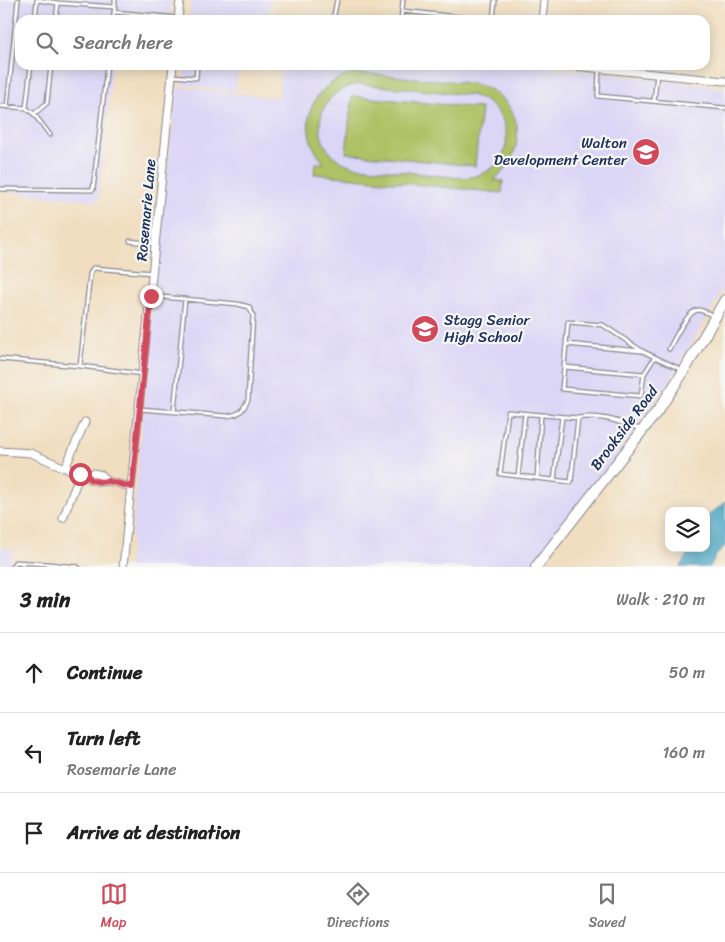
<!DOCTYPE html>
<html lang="en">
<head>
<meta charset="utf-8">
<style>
	body { margin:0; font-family:Sriracha,sans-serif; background:#f2f2f2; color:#222 }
	.controls { position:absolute; right:15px; bottom:15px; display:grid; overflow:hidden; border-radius:10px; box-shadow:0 2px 12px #0003 }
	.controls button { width:45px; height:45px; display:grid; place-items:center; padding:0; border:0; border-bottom:1px solid #e0e0e0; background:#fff; color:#222; font:25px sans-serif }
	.stop { position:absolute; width:15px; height:15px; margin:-11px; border:4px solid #d1495b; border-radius:50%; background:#fff }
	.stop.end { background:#d1495b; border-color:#fff; box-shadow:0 1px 5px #0008 }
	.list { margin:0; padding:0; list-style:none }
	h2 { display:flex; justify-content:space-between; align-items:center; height:65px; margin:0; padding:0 20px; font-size:21px }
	h2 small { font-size:16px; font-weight:400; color:#767676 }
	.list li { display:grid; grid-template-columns:32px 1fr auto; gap:15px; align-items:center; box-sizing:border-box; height:80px; padding:0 20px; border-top:1px solid #e0e0e0 }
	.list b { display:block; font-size:19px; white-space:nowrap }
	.list p { margin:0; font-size:16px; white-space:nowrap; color:#767676 }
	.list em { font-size:16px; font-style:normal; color:#767676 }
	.icon { flex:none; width:28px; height:28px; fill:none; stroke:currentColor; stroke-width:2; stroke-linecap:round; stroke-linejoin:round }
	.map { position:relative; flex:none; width:725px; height:567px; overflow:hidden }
	.search { position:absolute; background:#fff; box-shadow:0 2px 12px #0003; left:15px; right:15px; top:15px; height:55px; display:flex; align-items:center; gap:12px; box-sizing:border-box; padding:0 18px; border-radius:15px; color:#767676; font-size:19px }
	.sheet { height:305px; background:#fff }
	nav { display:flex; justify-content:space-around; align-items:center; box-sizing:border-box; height:70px; border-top:1px solid #e0e0e0; background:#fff; font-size:14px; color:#767676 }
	nav a { display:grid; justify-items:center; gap:2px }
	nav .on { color:#d1495b }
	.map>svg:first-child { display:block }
</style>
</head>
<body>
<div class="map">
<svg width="725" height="567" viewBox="0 0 725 567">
	<rect width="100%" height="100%" fill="#f6f6f2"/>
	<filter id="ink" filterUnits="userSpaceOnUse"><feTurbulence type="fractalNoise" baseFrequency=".02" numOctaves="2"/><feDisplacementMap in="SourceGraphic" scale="10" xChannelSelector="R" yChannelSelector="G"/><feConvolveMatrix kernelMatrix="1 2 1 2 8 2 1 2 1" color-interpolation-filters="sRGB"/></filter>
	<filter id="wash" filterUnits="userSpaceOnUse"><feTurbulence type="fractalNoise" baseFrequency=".0096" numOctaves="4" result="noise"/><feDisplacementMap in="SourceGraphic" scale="20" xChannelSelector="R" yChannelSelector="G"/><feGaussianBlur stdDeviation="1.12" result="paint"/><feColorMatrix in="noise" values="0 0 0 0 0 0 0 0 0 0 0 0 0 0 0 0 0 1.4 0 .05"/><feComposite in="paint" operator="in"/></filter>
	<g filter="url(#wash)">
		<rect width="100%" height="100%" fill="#f1dec0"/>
		<path fill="#dcd6f6" d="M 0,0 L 171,0 L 169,20 L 20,20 L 20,65 L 112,65 L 98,201 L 0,191 Z
			M 191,0 L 270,0 L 268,20 L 189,19 Z
			M 185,65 L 238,65 L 236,91 L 183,85 Z
			M 281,65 L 529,65 L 725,88 L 725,286 L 675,373 L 539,567 L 129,567 L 155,283 L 177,87 L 279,98 Z
			M 0,548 L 12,549 L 11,567 L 0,567 Z"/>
		<path fill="#afc165" stroke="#657862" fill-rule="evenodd" d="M 359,73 L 471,83 C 522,93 533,148 494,180 L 503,181 L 502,193 L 314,174 L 315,163 L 324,163 C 292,127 312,79 359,73 ZM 359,84 L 470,95 C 514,104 521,165 475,176 C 462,180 447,176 433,175 C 408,172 382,169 357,167 C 306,157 309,91 359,84 Z
			M 352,96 L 481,108 L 475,166 L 346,153 Z"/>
		<path fill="#46a6c5" stroke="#306a92" d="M 725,502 L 725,546 L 715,557 L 710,567 L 680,567 L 691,548 L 706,548 L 706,519 L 709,515 Z"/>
	</g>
	<g filter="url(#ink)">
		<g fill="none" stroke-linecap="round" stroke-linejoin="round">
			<g stroke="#86868f" stroke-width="5.5">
				<path id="lane" d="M 38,0 L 58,3 L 56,20
					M 58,3 L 115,7 L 115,0
					M 115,7 L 114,12 L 178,18
					M 402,11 L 487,20
					M 35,20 L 37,0
					M 113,20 L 114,12
					M 333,20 L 337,0
					M 401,20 L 403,0
					M 493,20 L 495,0
					M 599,69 L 598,96 L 725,108
					M 173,76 L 196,78 L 197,65
					M 654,101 L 657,74
					M 0,106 L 26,108 L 34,114 L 50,135
					M 7,107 L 18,0
					M 26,108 L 31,65
					M 34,114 L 47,103 L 51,65
					M 0,189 L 93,190 L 107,65
					M 130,241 L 154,244
					M 566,344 L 641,351
					M 669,349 C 674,340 687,311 698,310 C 703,310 709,314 714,316
					M 0,359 L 80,366
					M 564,367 L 568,322 L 603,325 L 642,351 L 682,370
					M 143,374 L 80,366 L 90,274 L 93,268 L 153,273
					M 644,374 L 564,367 L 562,389 L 641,396 L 644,374 L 655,357
					M 140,409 L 226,416 C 239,415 242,412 248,400 L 253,315 L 249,307 L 238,304 L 151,296
					M 174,411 L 185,299
					M 578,418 L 571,482 L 500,474 L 508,412 L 578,418 C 599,414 620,422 640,429
					M 518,476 L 525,414
					M 537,478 L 541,415
					M 554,480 L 562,417
					M 12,567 L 15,562 L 48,564 L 78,567"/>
			</g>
			<g stroke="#86868f" stroke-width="9">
				<path id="street" d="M 178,20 L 180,0
					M 542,20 L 544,0
					M 564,65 L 725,81
					M 0,451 L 31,453 L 65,468 L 89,477 L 91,480 L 99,482 L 107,481 L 131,487
					M 65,468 L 85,422
					M 89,477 L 93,473 L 102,475 L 107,481
					M 63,518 L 80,474
					M 123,567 L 173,65"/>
			</g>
			<g stroke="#86868f" stroke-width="12">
				<path id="secondary" d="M 536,567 L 659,409 L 684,371 L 725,300"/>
			</g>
			<use href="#lane" stroke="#fff" stroke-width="3"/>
			<use href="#street" stroke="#fff" stroke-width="7"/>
			<use href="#secondary" stroke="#fff" stroke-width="10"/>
		</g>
	</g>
	<g fill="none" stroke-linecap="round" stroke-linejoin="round" filter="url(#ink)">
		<path stroke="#d1495b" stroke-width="6" d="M 80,474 L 89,477 L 91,480 L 100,482 L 108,481 L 132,487 L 151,296"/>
	</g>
	<defs>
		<g id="school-disc" transform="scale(1.4375)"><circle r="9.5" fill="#d1495b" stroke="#f6f6f2"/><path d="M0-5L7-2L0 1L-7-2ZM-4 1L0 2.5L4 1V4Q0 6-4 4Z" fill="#fff"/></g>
	</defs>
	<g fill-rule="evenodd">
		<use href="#school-disc" x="646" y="152"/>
		<use href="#school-disc" x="425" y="329"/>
	</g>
	<g text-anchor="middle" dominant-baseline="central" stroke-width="4.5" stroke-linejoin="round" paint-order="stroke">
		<g font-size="15" fill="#1b2f5e" stroke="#f6f6f2" text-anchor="end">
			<text x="627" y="143">Walton<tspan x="627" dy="17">Development Center</tspan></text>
			<text x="444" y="320" text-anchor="start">Stagg Senior<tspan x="444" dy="17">High School</tspan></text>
		</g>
		<g font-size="15" fill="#1b2f5e" stroke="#f6f6f2">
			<text transform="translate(146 210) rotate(-85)">Rosemarie Lane</text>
			<text transform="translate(624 428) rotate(-53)">Brookside Road</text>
		</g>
	</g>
</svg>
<div class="controls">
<button><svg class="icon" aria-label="layers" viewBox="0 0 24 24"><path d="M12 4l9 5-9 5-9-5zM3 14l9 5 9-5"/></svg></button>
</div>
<div class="stop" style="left:80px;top:474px"></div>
<div class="stop end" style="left:151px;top:296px"></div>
<div class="search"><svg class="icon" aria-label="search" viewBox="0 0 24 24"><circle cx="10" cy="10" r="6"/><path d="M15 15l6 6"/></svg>Search here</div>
</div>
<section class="sheet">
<h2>3 min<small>Walk · 210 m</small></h2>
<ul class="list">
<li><svg class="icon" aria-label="ahead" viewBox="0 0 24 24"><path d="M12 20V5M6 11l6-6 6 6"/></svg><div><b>Continue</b></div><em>50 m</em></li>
<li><svg class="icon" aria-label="left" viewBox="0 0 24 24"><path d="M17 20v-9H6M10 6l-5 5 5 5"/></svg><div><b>Turn left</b><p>Rosemarie Lane</p></div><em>160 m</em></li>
<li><svg class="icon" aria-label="arrive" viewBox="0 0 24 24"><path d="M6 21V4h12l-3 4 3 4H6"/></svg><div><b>Arrive at destination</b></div></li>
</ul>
</section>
<nav>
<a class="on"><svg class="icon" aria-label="map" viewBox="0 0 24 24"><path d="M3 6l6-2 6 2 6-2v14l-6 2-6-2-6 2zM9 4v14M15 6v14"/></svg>Map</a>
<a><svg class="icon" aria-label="directions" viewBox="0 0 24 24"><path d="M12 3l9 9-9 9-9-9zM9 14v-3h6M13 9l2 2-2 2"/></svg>Directions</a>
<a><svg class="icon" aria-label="saved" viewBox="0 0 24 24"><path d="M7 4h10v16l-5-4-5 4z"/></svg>Saved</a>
</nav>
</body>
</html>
